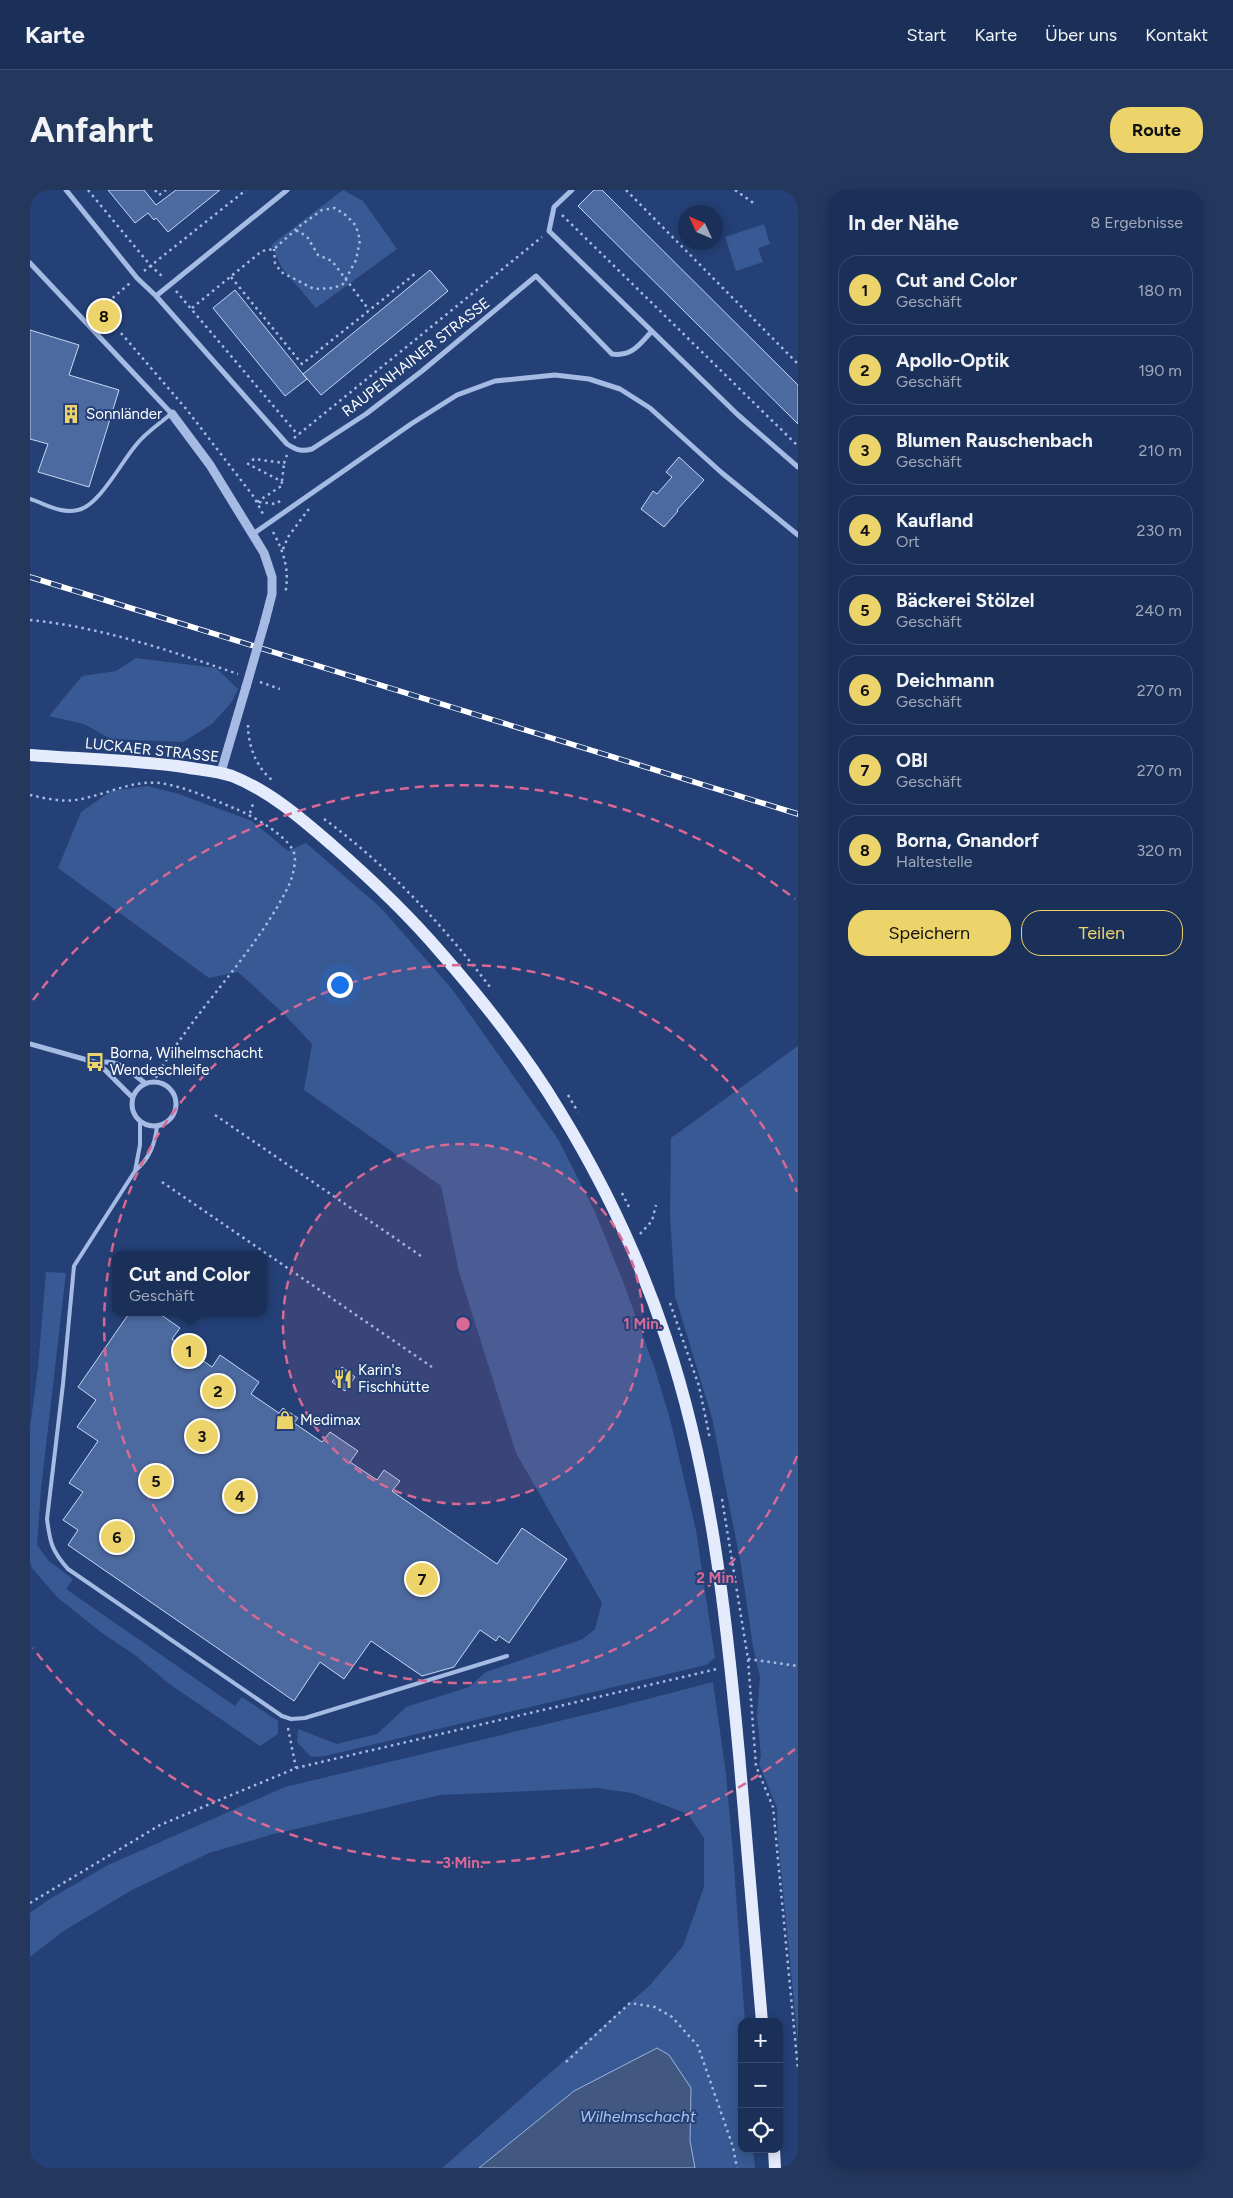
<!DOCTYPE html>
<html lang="de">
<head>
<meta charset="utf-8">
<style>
	body { margin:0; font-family:Figtree,sans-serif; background:#24385e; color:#f1f3f6 }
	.controls { position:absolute; right:15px; bottom:15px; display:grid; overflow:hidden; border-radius:10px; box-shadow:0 2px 12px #0003 }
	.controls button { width:45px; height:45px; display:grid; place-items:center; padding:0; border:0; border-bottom:1px solid #394b6e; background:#1b3058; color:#f1f3f6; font:25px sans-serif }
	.compass { position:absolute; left:648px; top:15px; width:45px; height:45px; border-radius:50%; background:#1b3058; box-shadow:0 2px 12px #0003; rotate:314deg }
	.you { position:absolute; left:309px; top:794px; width:18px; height:18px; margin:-12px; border:4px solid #fff; border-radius:50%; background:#1a73e8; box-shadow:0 0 0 8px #1a73e833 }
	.badge { display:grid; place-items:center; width:32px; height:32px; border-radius:50%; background:#ecd36a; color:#111; font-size:16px; font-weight:700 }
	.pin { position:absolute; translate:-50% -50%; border:2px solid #fff; box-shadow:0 1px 5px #0006 }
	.popup { position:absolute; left:82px; top:1061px; width:155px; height:65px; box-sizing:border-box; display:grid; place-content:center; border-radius:10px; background:#1b3058; filter:drop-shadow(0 1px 4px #0005); font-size:16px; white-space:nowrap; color:#a0a9ba }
	.popup b { font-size:19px; color:#f1f3f6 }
	.popup::after { content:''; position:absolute; left:50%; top:100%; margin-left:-10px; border:10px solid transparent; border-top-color:#1b3058 }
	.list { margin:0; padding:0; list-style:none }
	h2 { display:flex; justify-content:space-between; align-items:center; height:65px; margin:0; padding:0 20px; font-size:21px }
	h2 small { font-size:16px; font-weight:400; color:#a0a9ba }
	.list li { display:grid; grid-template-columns:32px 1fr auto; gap:15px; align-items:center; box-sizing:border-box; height:70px; margin:0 10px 10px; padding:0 10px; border:1px solid #394b6e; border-radius:20px }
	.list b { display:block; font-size:19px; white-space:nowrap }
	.list p { margin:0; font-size:16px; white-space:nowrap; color:#a0a9ba }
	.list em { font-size:16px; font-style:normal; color:#a0a9ba }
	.actions { display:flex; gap:10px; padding:15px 20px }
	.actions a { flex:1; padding:11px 0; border:1px solid #ecd36a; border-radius:20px; text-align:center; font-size:18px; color:#ecd36a }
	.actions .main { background:#ecd36a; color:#111 }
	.icon { flex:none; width:28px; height:28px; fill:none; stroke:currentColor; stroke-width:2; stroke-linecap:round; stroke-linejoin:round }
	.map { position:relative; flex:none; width:768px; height:1978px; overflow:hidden; border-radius:20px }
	header { display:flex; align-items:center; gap:30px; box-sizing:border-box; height:70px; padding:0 25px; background:#1b3058; border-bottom:1px solid #394b6e }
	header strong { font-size:24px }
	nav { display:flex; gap:28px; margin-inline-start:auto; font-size:18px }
	.intro { display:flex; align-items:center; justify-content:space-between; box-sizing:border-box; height:120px; padding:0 30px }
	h1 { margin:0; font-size:35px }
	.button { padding:12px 22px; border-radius:20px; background:#ecd36a; color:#111; font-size:18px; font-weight:700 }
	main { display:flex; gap:30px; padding:0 30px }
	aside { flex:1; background:#1b3058; border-radius:20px; box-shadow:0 2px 12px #0003 }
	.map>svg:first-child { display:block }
</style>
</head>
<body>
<header>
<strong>Karte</strong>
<nav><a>Start</a><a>Karte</a><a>Über uns</a><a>Kontakt</a></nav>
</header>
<div class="intro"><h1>Anfahrt</h1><a class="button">Route</a></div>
<main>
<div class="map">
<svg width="768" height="1978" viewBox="0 0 768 1978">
	<rect width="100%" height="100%" fill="#244076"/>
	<path fill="#385994" d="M 313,0 L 333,11 L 367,59 L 286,118 L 252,78 L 241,55 Z
		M 734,34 L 740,54 L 728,58 L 733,72 L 706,81 L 695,47 Z
		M 106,468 L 186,478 L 208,499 L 201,513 L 182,534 L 153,552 L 81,549 L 54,534 L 19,526 L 52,486 L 86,481 Z
		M 117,596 L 146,603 L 222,631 L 258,661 L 276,653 L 350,717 L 422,799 L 528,949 L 565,1022 L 592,1089 L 625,1179 L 640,1229 L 666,1340 L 685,1468 L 676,1475 L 295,1566 L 281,1567 L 267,1552 L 268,1539 L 307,1554 L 347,1544 L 376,1517 L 439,1497 L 456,1482 L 553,1449 L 565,1439 L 572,1413 L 486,1263 L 429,1082 L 411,996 L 274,900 L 282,854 L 252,822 L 208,782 L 179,788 L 28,678 L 51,622 L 81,601 Z
		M 768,856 L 768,1853 L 748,1650 L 747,1618 L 729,1574 L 731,1566 L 727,1526 L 730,1487 L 723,1456 L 711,1375 L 682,1228 L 645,1106 L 640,1026 L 641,948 Z
		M 16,1082 L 36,1083 L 11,1299 L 7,1355 L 19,1371 L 43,1389 L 36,1399 L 205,1516 L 212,1507 L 248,1531 L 248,1544 L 230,1556 L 138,1493 L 105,1465 L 72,1443 L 28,1408 L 2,1378 L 0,1372 L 0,1237 L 8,1178 Z
		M 683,1492 L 696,1584 L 703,1662 L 715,1832 L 712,1832 L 712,1959 L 723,1959 L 725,1978 L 665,1978 L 660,1951 L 661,1898 L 544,1901 L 449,1978 L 412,1978 L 620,1795 L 653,1756 L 674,1697 L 674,1648 L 658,1624 L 602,1603 L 567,1598 L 410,1605 L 240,1645 L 179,1663 L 102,1700 L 32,1742 L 0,1767 L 0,1723 L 18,1710 L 78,1675 L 255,1597 L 571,1521 Z"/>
	<path fill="#435880" stroke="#9ab5e3" d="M 627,1858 L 639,1865 L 661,1898 L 660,1951 L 665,1978 L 449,1978 L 544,1901 Z"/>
	<path fill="#4d6aa0" stroke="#c7d7f2" d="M 78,0 L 114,0 L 126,15 L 146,0 L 190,0 L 138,42 L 126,28 L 124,30 L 118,23 L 105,33 Z
		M 564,0 L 572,0 L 768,195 L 768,234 L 548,16 Z
		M 400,80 L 418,101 L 291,205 L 273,184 Z
		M 205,100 L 277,189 L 255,206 L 183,118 Z
		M 0,140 L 49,155 L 39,185 L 89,200 L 59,297 L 8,282 L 18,254 L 0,249 Z
		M 649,267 L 674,290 L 647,320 L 648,321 L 634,337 L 611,319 L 623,301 L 627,304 L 642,287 L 636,282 Z
		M 100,1122 L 127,1122 L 150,1138 L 142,1149 L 182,1177 L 190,1165 L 229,1192 L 221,1204 L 249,1223 L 253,1218 L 268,1228 L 264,1233 L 292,1252 L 300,1242 L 328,1261 L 320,1272 L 347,1290 L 354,1280 L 370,1291 L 362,1301 L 467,1374 L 492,1338 L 537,1369 L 479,1453 L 469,1446 L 466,1451 L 450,1440 L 424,1477 L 392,1486 L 341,1451 L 314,1489 L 290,1472 L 264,1511 L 38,1355 L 48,1340 L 33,1330 L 53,1302 L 39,1293 L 68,1251 L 47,1237 L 66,1210 L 48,1197 Z
		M 312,1177 L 325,1187 L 315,1201 L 302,1192 Z"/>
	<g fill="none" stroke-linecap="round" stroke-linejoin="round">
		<path stroke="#a5bbe3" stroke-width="2.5" stroke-dasharray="2.5 4" stroke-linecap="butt" d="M 58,0 L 120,75 L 134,88
			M 125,0 L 129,5 L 136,0
			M 596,0 L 768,174
			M 705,0 L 725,14
			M 532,25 L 768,256
			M 266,41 L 269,41 L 278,48 L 288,65 L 302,71 L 339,120
			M 114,81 L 216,0
			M 201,87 L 272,174 L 386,83
			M 146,101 L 268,245
			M 162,118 L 232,61 L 244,59 L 271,35 L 292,20 L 305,18 L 317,26 L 326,36 L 330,50 L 326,70 L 313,94 L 304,98 L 284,99 L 251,82 L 245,73 L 244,59
			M 68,121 L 74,126
			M 63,125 L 100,93
			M 77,140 L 83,135
			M 91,143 L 157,220 L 224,307 L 233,324
			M 264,248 L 512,47
			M 252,291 L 254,273
			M 227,312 L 253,295 L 251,291 L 218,274 L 224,269 L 254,273 L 257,265
			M 229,312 L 245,314 L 252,310
			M 243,342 C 254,362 260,381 255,404
			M 253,359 L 258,347 L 281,316
			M 0,430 C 71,437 141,461 208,484
			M 230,492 L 250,499
			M 218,535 C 218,555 226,577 242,590
			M 0,605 C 14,608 30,612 45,610 C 74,606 100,590 130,593 C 156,597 182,609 206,619 C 221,625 265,649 265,668 C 265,677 262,689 258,697 C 224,766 161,823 124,891
			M 220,623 L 224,611
			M 294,629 C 357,675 413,735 460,797
			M 538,905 L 548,922
			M 185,925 L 391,1066
			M 132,992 L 402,1177
			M 592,1003 L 600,1019
			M 610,1044 L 622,1031 L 626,1015
			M 640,1113 L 669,1196 L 680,1249
			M 692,1309 L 718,1469 L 726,1576 L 743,1617 L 768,1880
			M 718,1469 L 768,1476
			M 258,1538 L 266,1578
			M 0,1713 L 130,1635 L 266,1578 L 687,1479
			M 536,1872 L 600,1813 L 625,1817 L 642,1827 L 668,1856 L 703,1957 L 707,1978"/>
		<path stroke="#a5bbe3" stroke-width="4" d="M 0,309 C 16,314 30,324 48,320 C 69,316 92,271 106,255 C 115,243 129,234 141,224
			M 127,936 C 125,955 119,969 105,981 L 44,1076 L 33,1194 L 17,1329 C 20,1353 22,1361 38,1379 L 252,1526 L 261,1529 L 275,1528 L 477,1466
			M 105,981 L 110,955 L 110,932"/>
		<path stroke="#a5bbe3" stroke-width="5" d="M 36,0 L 107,88 L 126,106 L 257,254 C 266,260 272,262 282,259 L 336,224 L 392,181 L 506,86 L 582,164 C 602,167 610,154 622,141
			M 542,0 L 524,17 L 519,41 L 707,224 L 768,277
			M 0,73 L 142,224
			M 126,106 L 257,0
			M 223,344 L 381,234 L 427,205 L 465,191 L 525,185 L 559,189 L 590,199 L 620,218 L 692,283 L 768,345
			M 0,854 L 68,873 C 88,868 100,882 115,893
			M 68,873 L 102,907
			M102 914a22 22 0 1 1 44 0a22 22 0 1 1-44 0Z"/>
		<path stroke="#a5bbe3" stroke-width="9" d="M 142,224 L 180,275 L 234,363 L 242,387 L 242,404 L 235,431
			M 191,582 L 216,497"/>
		<path stroke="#e4ebfc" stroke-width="12" d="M 0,565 C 51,569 103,570 154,577 C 170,580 187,581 202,586 C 240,601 272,629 302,655 C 341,689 378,724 412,764 C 454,812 496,865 529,920 C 572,990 610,1070 636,1148 C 681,1283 696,1423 709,1564 C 717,1653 724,1743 732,1832
			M 744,1959 L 745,1978"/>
		<g stroke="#fff" stroke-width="5.5">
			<path id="rail" d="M 0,387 L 768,624"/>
		</g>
		<use href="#rail" stroke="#244076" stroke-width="4" stroke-dasharray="11" stroke-linecap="butt"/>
		<path stroke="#a5bbe3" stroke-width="9" d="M 216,497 L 235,431"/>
	</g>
	<circle cx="433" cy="1134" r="180" fill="#d76994" fill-opacity=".12"/>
	<g fill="none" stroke="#d76994" stroke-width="2.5" stroke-dasharray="9 6">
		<circle cx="433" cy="1134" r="180"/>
		<path d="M767 1266A359 359 0 1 1 767 1002"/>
		<path d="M765 1559A539 539 0 0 1 3 1458M3 810A539 539 0 0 1 765 709"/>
	</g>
	<defs>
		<g id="building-bare" transform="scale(1.5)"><path d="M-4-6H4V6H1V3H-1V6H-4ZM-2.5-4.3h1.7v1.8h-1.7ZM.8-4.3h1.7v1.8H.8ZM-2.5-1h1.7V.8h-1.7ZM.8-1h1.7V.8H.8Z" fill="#ecd36a" stroke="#244076" stroke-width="2.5" paint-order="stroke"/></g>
		<g id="bus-bare" transform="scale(1.5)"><path d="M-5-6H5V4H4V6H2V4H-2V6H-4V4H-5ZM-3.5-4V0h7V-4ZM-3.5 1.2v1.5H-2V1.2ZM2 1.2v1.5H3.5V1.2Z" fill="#ecd36a" stroke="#244076" stroke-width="2.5" paint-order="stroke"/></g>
		<g id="restaurant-bare" transform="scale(1.5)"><path d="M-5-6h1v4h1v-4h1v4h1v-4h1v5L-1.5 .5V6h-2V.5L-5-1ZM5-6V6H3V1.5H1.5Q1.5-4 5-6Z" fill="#ecd36a" stroke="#244076" stroke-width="2.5" paint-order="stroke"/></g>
		<g id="shop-bare" transform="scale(1.5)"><path d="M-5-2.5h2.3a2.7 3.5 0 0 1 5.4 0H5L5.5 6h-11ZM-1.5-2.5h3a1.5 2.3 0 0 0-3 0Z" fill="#ecd36a" stroke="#244076" stroke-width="2.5" paint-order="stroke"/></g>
	</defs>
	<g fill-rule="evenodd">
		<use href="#building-bare" x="41" y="224"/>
		<use href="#bus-bare" x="65" y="872"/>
		<use href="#restaurant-bare" x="313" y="1189"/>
		<use href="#shop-bare" x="255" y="1230"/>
	</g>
	<g text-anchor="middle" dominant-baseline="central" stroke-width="4" stroke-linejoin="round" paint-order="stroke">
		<g font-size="15" fill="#fff" stroke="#244076">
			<text transform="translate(386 167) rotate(-38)">RAUPENHAINER STRASSE</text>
			<text transform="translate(122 560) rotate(6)">LUCKAER STRASSE</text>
		</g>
		<g font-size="15" fill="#fff" stroke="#244076" text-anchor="start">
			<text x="56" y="224">Sonnländer</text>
			<text x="80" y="863">Borna, Wilhelmschacht<tspan x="80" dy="17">Wendeschleife</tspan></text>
			<text x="328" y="1180">Karin's<tspan x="328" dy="17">Fischhütte</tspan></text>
			<text x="270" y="1230">Medimax</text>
		</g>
		<g font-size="16" font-style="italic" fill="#b0c5eb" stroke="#244076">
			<text x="608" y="1926">Wilhelmschacht</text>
		</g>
	</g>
	<circle cx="433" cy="1134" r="8" fill="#d76994" stroke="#244076" stroke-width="2.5"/>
	<g font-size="15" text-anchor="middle" font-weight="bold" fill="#d76994" stroke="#244076" stroke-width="4" stroke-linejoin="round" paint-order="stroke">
		<text x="613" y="1139">1 Min.</text>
		<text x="687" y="1393">2 Min.</text>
		<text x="433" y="1678">3 Min.</text>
	</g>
</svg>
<div class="controls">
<button>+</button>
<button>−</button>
<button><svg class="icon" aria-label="locate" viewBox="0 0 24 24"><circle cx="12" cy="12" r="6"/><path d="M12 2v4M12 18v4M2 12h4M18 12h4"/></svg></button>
</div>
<svg class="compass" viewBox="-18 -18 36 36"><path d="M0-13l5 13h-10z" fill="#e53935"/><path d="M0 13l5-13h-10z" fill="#a0a9ba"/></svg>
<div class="you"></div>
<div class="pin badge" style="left:159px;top:1161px">1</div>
<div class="popup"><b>Cut and Color</b>Geschäft</div>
<div class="pin badge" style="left:188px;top:1201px">2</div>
<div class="pin badge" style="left:172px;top:1246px">3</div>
<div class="pin badge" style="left:210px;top:1306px">4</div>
<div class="pin badge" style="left:126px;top:1291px">5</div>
<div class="pin badge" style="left:87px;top:1347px">6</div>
<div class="pin badge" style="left:392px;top:1389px">7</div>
<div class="pin badge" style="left:74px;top:126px">8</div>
</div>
<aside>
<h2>In der Nähe<small>8 Ergebnisse</small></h2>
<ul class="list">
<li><span class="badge">1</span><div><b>Cut and Color</b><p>Geschäft</p></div><em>180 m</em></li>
<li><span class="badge">2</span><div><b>Apollo-Optik</b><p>Geschäft</p></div><em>190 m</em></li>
<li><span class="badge">3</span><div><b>Blumen Rauschenbach</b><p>Geschäft</p></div><em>210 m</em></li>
<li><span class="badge">4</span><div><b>Kaufland</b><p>Ort</p></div><em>230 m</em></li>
<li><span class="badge">5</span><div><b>Bäckerei Stölzel</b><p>Geschäft</p></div><em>240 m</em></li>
<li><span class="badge">6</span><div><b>Deichmann</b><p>Geschäft</p></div><em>270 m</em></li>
<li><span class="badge">7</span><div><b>OBI</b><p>Geschäft</p></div><em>270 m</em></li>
<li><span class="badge">8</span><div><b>Borna, Gnandorf</b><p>Haltestelle</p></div><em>320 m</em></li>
</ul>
<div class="actions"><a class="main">Speichern</a><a>Teilen</a></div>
</aside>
</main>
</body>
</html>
